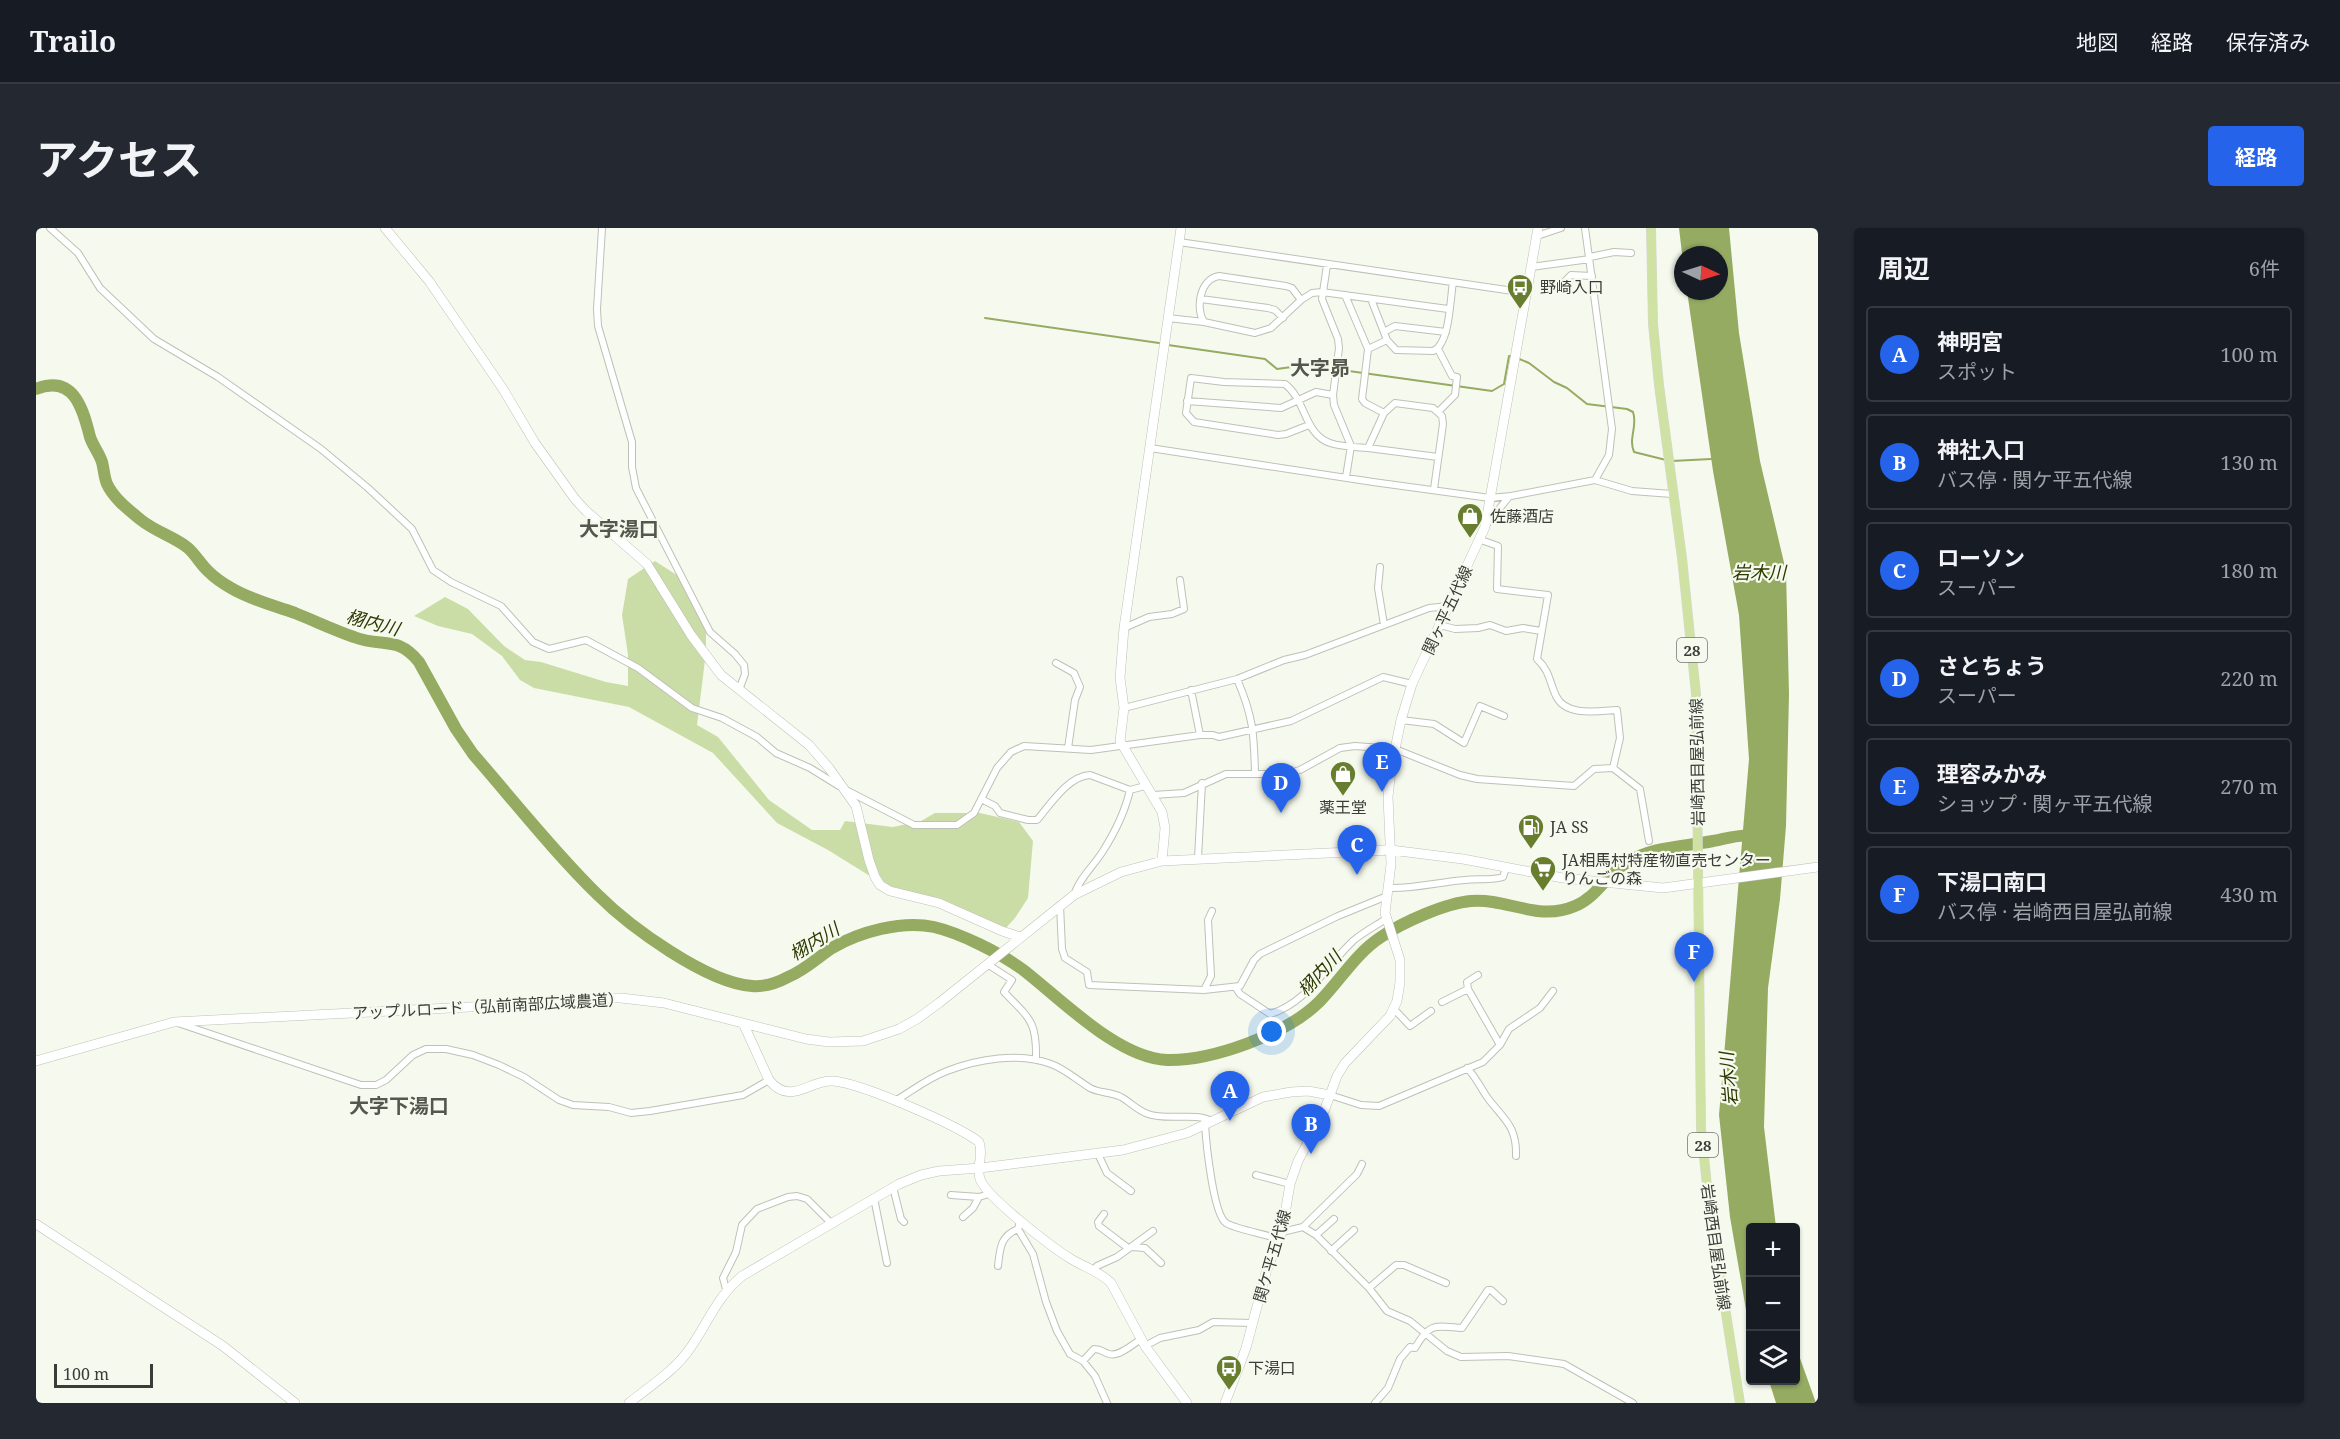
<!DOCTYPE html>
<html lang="ja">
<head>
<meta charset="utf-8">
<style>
	body { margin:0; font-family:"Noto Serif","Noto Sans JP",serif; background:#242831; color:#f1f3f6 }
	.controls { position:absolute; right:18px; bottom:18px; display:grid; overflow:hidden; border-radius:6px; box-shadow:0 2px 4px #0004 }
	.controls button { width:54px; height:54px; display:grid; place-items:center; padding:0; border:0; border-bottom:2px solid #363941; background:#171b24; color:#f1f3f6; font:30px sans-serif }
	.compass { position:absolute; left:1638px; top:18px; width:54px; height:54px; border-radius:50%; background:#171b24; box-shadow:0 2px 4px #0004; rotate:94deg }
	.scale { position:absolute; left:18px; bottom:15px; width:99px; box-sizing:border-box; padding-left:6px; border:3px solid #3b3c38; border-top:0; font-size:16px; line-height:21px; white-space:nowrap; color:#3b3c38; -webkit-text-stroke:4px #f6faee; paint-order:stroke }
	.you { position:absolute; left:1236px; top:804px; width:21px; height:21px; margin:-15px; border:4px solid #fff; border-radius:50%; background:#1a73e8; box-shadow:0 0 0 9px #1a73e833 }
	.badge { display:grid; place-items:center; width:39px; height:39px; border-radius:50%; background:#2563eb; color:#fff; font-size:20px; font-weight:700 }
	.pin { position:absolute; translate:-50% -50px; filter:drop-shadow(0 2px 3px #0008) }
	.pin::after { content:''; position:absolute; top:32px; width:21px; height:18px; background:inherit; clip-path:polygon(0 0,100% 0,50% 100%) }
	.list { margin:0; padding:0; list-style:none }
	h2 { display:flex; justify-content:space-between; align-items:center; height:78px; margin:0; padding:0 24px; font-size:26px }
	h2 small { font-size:20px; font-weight:400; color:#9ea1a6 }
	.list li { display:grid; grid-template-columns:39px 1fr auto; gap:18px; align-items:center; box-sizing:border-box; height:96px; margin:0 12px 12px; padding:0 12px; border:2px solid #363941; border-radius:6px }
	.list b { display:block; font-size:22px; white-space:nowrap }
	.list p { margin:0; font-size:20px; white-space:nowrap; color:#9ea1a6 }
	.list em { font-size:20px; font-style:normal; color:#9ea1a6 }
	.icon { flex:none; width:33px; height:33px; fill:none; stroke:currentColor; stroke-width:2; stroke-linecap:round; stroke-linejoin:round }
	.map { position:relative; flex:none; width:1782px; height:1175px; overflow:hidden; border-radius:6px }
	header { display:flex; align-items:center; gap:36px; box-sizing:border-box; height:84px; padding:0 30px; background:#171b24; border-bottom:2px solid #363941 }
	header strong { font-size:28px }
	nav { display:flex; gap:33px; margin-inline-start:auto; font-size:21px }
	.intro { display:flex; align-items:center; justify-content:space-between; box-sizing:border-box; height:144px; padding:0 36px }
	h1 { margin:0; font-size:42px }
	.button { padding:15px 27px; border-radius:6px; background:#2563eb; color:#fff; font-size:21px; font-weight:700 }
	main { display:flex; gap:36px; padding:0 36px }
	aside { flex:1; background:#171b24; border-radius:6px; box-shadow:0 2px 4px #0004 }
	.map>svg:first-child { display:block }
</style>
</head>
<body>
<header>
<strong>Trailo</strong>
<nav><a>地図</a><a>経路</a><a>保存済み</a></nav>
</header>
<div class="intro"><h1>アクセス</h1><a class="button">経路</a></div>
<main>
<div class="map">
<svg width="1782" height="1175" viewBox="0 0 1782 1175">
	<rect width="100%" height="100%" fill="#f6faee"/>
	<path fill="#cbdda7" d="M 619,333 L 647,351 L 670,392 L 670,424 L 661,497 L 682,509 L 733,572 L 776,602 L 804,602 L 809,593 L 857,599 L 885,593 L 899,585 L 944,585 L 983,594 L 997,613 L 992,670 L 979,690 L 969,701 L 850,658 L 792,622 L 741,595 L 677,525 L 593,479 L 498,460 L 484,452 L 466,428 L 436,406 L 402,398 L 378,388 L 409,369 L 432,381 L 468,418 L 489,432 L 505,434 L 570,454 L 592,458 L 592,427 L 586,387 L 592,351 Z"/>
	<path fill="#95ab62" d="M 1643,0 L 1693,0 L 1703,105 L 1724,233 L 1750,343 L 1753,466 L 1750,598 L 1744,671 L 1732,760 L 1728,899 L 1740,999 L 1714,1000 L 1714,1105 L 1694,989 L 1683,887 L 1713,531 L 1703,387 L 1677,243 L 1651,63 L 1683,63 L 1683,27 L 1647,27 L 1647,34 Z
		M 1760,1119 L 1780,1175 L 1740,1175 L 1733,1153 L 1760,1152 Z"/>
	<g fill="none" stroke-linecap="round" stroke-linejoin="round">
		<path stroke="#95ab62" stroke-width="2" d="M 949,90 L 1123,115
			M 1132,117 L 1229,131 L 1241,141 L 1270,137 L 1456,163 L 1468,156 L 1473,128 L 1476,128
			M 1481,130 L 1493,135 L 1518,154 L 1531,160 L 1551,176 L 1591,181 L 1597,184 C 1602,198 1592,210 1598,224 L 1630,232
			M 1636,233 L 1675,231"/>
		<path stroke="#95ab62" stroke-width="12" d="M 0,161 C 38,146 47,181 54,209 C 57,218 63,225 66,234 C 68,241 68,249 71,256 C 78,271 93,282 105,292 C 120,304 139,309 152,320 C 160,327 165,337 173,344 C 179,350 188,356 195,360 C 215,372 237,377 259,385 C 279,393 298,402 318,409 C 347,420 361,407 383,434 L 420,501 L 437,526 C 478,573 518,624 562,667 C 594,699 671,755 716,758 C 729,759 741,755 752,749 C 769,742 781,730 796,720 C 823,704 866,692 898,699 C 924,705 964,725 986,741 C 1024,770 1081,830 1131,832 C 1176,833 1251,806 1283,774 C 1304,753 1319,726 1345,709 C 1367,694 1410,675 1435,673 C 1472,670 1502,694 1539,678 C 1560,670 1571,646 1590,635 C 1617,618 1647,619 1677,613 C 1688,611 1704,606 1714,608 C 1717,609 1719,610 1721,612"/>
		<g stroke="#bdc1b6" stroke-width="8">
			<path id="street" d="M 14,0 L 42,25 L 64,60 L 118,111 L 182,149 L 285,221 L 332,260 L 376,301 L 397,342 L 415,354 L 465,378 L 497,414 L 513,421 L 550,412 L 602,440 L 656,480 L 686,490 L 721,509 L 740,525 L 774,540 L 803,558
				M 566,0 L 561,81 L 562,98 L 596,214 L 596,239 L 600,260 L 674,404 L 699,426 L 708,437 L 709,446 L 703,462
				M 1501,8 L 1525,0
				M 1143,14 L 1491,65
				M 1554,29 L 1578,24 L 1595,25
				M 1291,37 L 1286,71 L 1302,111 L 1303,120 L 1297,167 L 1298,177 L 1315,218 L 1310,249
				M 1495,39 L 1554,31
				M 1521,55 L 1528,54 L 1535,47 L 1556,48
				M 1309,67 L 1332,121 L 1326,171 L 1329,175 L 1348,185
				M 1165,71 L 1232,80 L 1239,82 L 1247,90
				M 1335,71 L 1351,112 L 1360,122 L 1397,123 C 1414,116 1414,72 1417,54
				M 1132,90 L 1168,94 L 1219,105 L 1235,100 L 1265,72
				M 1168,94 C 1159,80 1164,51 1183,48 L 1250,58 L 1256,60 L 1265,72 L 1276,65 L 1286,64 L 1412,81
				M 1348,104 L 1359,98 L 1410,104
				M 1332,121 L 1351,112
				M 1402,121 L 1416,148 L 1421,149 L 1419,167 L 1403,183
				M 1151,173 L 1245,180 L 1280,164 L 1297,167
				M 1273,197 L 1250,206 L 1242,207 L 1158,194 L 1150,185 L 1155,150 L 1188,154 L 1249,156 C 1270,172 1268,206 1294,215 C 1306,219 1320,219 1332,220 L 1348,185 L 1359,175 L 1397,180 L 1406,188 L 1407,196 L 1398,261
				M 1114,220 L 1337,254 L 1454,270 L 1475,268 L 1559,252 L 1573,227 L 1576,201 L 1549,0
				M 1332,220 L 1402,229
				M 1559,252 L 1596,263 L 1636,266
				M 1450,297 L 1472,270
				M 1445,312 L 1462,318 L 1461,361 L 1512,367 L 1501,431 C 1514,443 1513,453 1520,468 C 1530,489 1562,483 1581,482 L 1584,510 L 1577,540
				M 1344,339 L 1342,360 L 1348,397
				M 1404,397 L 1419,401 L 1442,400 L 1454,397 L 1470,403 L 1487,400 L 1505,403
				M 1088,400 L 1113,389 L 1136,386 L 1148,381 L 1144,352
				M 1020,435 L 1038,445 L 1044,459 L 1039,472 L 1032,520
				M 1201,451 C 1217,488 1218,505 1219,545
				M 1155,462 L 1164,507
				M 1088,480 L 1201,451 L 1248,432 L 1269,427 L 1393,380 L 1413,378
				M 1365,492 L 1398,496 L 1428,515 L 1444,478 L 1468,488
				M 812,563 L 878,597 L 921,597 L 938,585 L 961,540 L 975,524 L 988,518 L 1055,522 L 1164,507 L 1177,507 L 1183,509 L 1255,493 L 1347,449 L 1376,456
				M 1117,567 L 1148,565 L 1190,546 L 1250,546 L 1264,542 L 1304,520 L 1319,518 L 1359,521 L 1424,547 L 1441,551 L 1538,558 L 1558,541 L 1577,540 L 1604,561 L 1613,613
				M 945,571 L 959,578 L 964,585 L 992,592 L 1001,592 C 1014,577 1032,548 1054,547 L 1094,562
				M 1162,630 L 1166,555
				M 1352,660 C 1378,661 1403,654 1429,652 C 1442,650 1455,653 1467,649 L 1470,640
				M 1038,667 C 1044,649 1057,639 1067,623 C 1079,604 1089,584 1094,562 L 1109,558
				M 1024,677 L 1026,721 L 1029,730 L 1051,744 L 1053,757 L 1168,762 L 1204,758 L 1218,732 L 1224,726 L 1302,688 L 1351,668
				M 951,736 L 976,752 L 968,764 C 994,791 1001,793 1000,832
				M 1200,760 L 1204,766 L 1234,786 C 1271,775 1291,737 1318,712 C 1328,704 1339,698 1350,691
				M 1432,761 L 1464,817
				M 1168,762 L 1175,748 L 1172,692 L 1176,683
				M 1406,774 L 1432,761 L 1431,754 L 1442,747
				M 1358,781 L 1374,798 L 1395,783
				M 142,795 L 325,857 L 340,857 L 350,852 L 377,827 L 390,821 L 410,821 L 437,827 L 463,837 L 488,849 L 523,872 L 537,877 L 573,879 L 595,885 L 614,883 L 707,867 L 733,852
				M 1431,840 C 1440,849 1444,859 1451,869 C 1467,891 1481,897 1480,928
				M 1294,867 L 1325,877 L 1343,878 L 1447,834 L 1464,817 L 1473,801 L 1504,780 L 1517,763
				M 859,873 C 876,863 892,850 911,843 C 942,831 983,824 1015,836 C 1029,841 1041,852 1054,860 C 1063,865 1075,864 1085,869 C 1094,874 1101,882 1112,886 C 1131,893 1159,884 1175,893
				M 1169,896 C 1170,913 1177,986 1190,995 C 1199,1001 1229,1006 1243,1011
				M 1062,926 L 1071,945 L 1095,963
				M 1220,947 L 1254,956
				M 857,959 L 865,991 L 868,994
				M 915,967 L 943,969 L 953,966
				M 838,970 L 851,1035
				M 1068,986 L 1062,994 L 1063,998 L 1092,1020
				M 927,989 L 937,980 L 943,969
				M 984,993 L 982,1001 L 997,1026 L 1010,1074 L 1021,1103 L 1034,1126 L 1047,1133 L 1059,1148 L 1071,1175
				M 1267,999 L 1321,946 L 1326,936
				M 1246,1004 L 1267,999 L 1280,1007 L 1333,1060 L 1351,1083 L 1374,1093 L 1411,1123 L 1425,1129 L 1472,1128 L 1528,1136 L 1597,1175
				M 1280,1007 L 1298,991
				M 1096,1019 L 1109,1020 L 1125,1035
				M 1295,1023 L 1318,1002
				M 962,1038 C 964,1021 964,1008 982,1001
				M 1057,1042 L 1061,1038 L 1081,1029 L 1117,1003
				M 1333,1060 L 1360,1037 L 1368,1037 L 1410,1055
				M 690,1061 L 687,1050 L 700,1024 L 706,997 L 721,981 L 752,969 L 761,968 L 771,971 L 794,994
				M 1109,1118 L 1124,1110 L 1163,1102 L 1177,1094 L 1217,1095
				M 1047,1133 L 1058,1121 C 1066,1121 1066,1124 1073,1126 C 1083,1129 1097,1116 1105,1111
				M 1339,1175 L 1352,1160 L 1364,1131 L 1374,1119 L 1379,1120 C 1394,1094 1399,1098 1426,1100 L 1452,1062 L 1455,1062 L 1467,1073"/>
		</g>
		<g stroke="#bdc1b6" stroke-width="10">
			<path id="secondary" d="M 349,0 L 393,53 L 467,161 L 499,215 L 539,271 L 550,283 L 611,336 L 655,407 L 685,447 L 773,517 L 793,540 L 820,578 L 833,632 L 839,649 L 844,657 L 854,663 L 903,675 L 966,703 L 984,709
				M 1126,633 L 1129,600 L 1126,584 L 1084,513 L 1088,480 L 1084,450 L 1088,400 L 1145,0
				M 707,795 L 733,852 C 755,879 774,851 797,853 C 825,855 921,897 943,914 C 948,926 940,939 944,951 C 950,969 1016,1019 1035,1031 C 1048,1039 1063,1043 1075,1055 L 1109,1118 L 1151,1175
				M 0,833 L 138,794 L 453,778 L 553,770 L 585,770 L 628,775 L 770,811 L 793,814 L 827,813 L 863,801 L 881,791 L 903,775 L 1038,667 L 1085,644 L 1126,633 L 1355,622 L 1427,631 L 1527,650 L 1627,660 L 1782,639
				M 0,996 L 187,1118 L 259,1175
				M 593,1175 C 614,1158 640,1142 655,1119 C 673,1093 680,1070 706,1048 L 863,956 L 885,947 L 903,943 L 944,940 L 1087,922 L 1151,905 L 1227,869 L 1255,864 L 1272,863 L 1294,867
				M 1189,1175 L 1210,1120 L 1231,1041 L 1246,1004 L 1254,956 L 1262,933 L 1287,886 L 1301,848 L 1309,835 L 1354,788 L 1361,773 L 1364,754 L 1364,732 L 1349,685 L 1355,636 L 1352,569 L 1355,541 L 1365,492 L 1376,456 L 1449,299 L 1502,0"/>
		</g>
		<g stroke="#d8d8d7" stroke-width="10">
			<path id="primary" d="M 1615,0 L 1617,96 L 1623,157 L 1646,330 L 1660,466 L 1665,900 L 1673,977 L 1704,1175"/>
		</g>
		<use href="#street" stroke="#fff" stroke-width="6"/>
		<use href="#secondary" stroke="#fff" stroke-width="9"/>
		<use href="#primary" stroke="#d0e2a3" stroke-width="9"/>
	</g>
	<defs>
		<g id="bus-pin" transform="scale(1.35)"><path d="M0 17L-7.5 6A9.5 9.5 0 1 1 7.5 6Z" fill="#687d2e" stroke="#f6faee"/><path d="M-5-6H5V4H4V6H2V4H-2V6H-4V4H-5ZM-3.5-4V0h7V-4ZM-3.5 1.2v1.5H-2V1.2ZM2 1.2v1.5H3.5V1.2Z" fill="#fff"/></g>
		<g id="shop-pin" transform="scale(1.35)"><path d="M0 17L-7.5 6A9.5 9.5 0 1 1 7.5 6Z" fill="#687d2e" stroke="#f6faee"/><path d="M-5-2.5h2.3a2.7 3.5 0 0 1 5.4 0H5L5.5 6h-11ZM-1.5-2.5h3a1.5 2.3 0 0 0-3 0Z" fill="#fff"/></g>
		<g id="fuel-pin" transform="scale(1.35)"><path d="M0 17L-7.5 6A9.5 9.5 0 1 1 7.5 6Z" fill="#687d2e" stroke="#f6faee"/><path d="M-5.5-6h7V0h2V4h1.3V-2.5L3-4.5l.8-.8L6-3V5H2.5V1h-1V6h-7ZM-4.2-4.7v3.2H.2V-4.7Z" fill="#fff"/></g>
		<g id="supermarket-pin" transform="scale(1.35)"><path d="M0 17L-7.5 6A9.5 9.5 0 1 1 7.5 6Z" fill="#687d2e" stroke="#f6faee"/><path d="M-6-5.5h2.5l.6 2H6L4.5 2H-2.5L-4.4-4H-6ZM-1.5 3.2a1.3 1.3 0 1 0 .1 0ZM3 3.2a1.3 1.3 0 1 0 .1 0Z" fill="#fff"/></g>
	</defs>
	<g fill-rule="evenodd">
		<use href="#bus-pin" x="1484" y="59"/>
		<use href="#shop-pin" x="1434" y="288"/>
		<use href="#shop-pin" x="1307" y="546"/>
		<use href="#fuel-pin" x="1495" y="599"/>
		<use href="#supermarket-pin" x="1507" y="641"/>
		<use href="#bus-pin" x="1193" y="1140"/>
	</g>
	<g text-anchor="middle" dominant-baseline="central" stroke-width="4.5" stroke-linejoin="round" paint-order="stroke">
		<g fill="#f6faee" stroke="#73756f" stroke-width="1.5">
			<rect x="1641" y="410" width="30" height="24" rx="4.5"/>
			<rect x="1652" y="905" width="30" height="24" rx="4.5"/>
		</g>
		<g font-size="15" font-weight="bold" fill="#3b3c38">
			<text x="1656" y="422">28</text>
			<text x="1667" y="917">28</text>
		</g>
		<g font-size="16" fill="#3b3c38" stroke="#f6faee" text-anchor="start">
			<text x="1504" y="59">野崎入口</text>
			<text x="1454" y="288">佐藤酒店</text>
			<text x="1307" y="579" text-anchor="middle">薬王堂</text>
			<text x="1514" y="599">JA SS</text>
			<text x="1526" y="632">JA相馬村特産物直売センター<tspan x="1526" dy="18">りんごの森</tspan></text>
			<text x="1212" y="1140">下湯口</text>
		</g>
		<g font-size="16" fill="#3b3c38" stroke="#f6faee">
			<text transform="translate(1411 382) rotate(-65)">関ヶ平五代線</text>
			<text transform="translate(1661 534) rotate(-91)">岩崎西目屋弘前線</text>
			<text transform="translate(452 778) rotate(-3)">アップルロード（弘前南部広域農道）</text>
			<text transform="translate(1680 1019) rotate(82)">岩崎西目屋弘前線</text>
			<text transform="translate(1236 1028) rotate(-74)">関ケ平五代線</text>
		</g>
		<g font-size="18" font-style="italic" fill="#2c3a00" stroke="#f6faee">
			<text x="1723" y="344">岩木川</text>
			<text transform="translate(337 394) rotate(15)">栩内川</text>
			<text transform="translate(778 713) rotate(-31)">栩内川</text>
			<text transform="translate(1283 745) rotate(-47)">栩内川</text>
			<text transform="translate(1692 851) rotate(-95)">岩木川</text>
		</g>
		<g font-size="20" font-weight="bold" fill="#54574d" stroke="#f6faee">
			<text x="1284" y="139">大字昴</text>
			<text x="583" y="300">大字湯口</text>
			<text x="363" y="877">大字下湯口</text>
		</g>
	</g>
</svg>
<div class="controls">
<button>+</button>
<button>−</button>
<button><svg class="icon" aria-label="layers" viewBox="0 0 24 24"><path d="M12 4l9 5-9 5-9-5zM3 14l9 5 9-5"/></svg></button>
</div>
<svg class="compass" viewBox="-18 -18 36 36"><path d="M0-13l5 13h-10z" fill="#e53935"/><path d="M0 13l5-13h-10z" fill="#9ea1a6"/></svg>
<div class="scale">100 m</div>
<div class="you"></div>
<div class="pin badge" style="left:1194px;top:893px">A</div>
<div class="pin badge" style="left:1275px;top:926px">B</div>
<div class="pin badge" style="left:1321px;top:647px">C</div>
<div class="pin badge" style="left:1245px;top:585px">D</div>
<div class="pin badge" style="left:1346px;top:564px">E</div>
<div class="pin badge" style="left:1658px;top:754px">F</div>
</div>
<aside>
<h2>周辺<small>6件</small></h2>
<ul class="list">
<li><span class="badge">A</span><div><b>神明宮</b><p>スポット</p></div><em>100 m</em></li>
<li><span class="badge">B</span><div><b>神社入口</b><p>バス停 · 関ケ平五代線</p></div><em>130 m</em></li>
<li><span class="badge">C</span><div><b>ローソン</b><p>スーパー</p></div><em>180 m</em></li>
<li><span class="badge">D</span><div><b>さとちょう</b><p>スーパー</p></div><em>220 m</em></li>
<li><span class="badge">E</span><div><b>理容みかみ</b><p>ショップ · 関ヶ平五代線</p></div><em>270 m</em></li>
<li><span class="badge">F</span><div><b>下湯口南口</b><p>バス停 · 岩崎西目屋弘前線</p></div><em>430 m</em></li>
</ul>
</aside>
</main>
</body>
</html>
